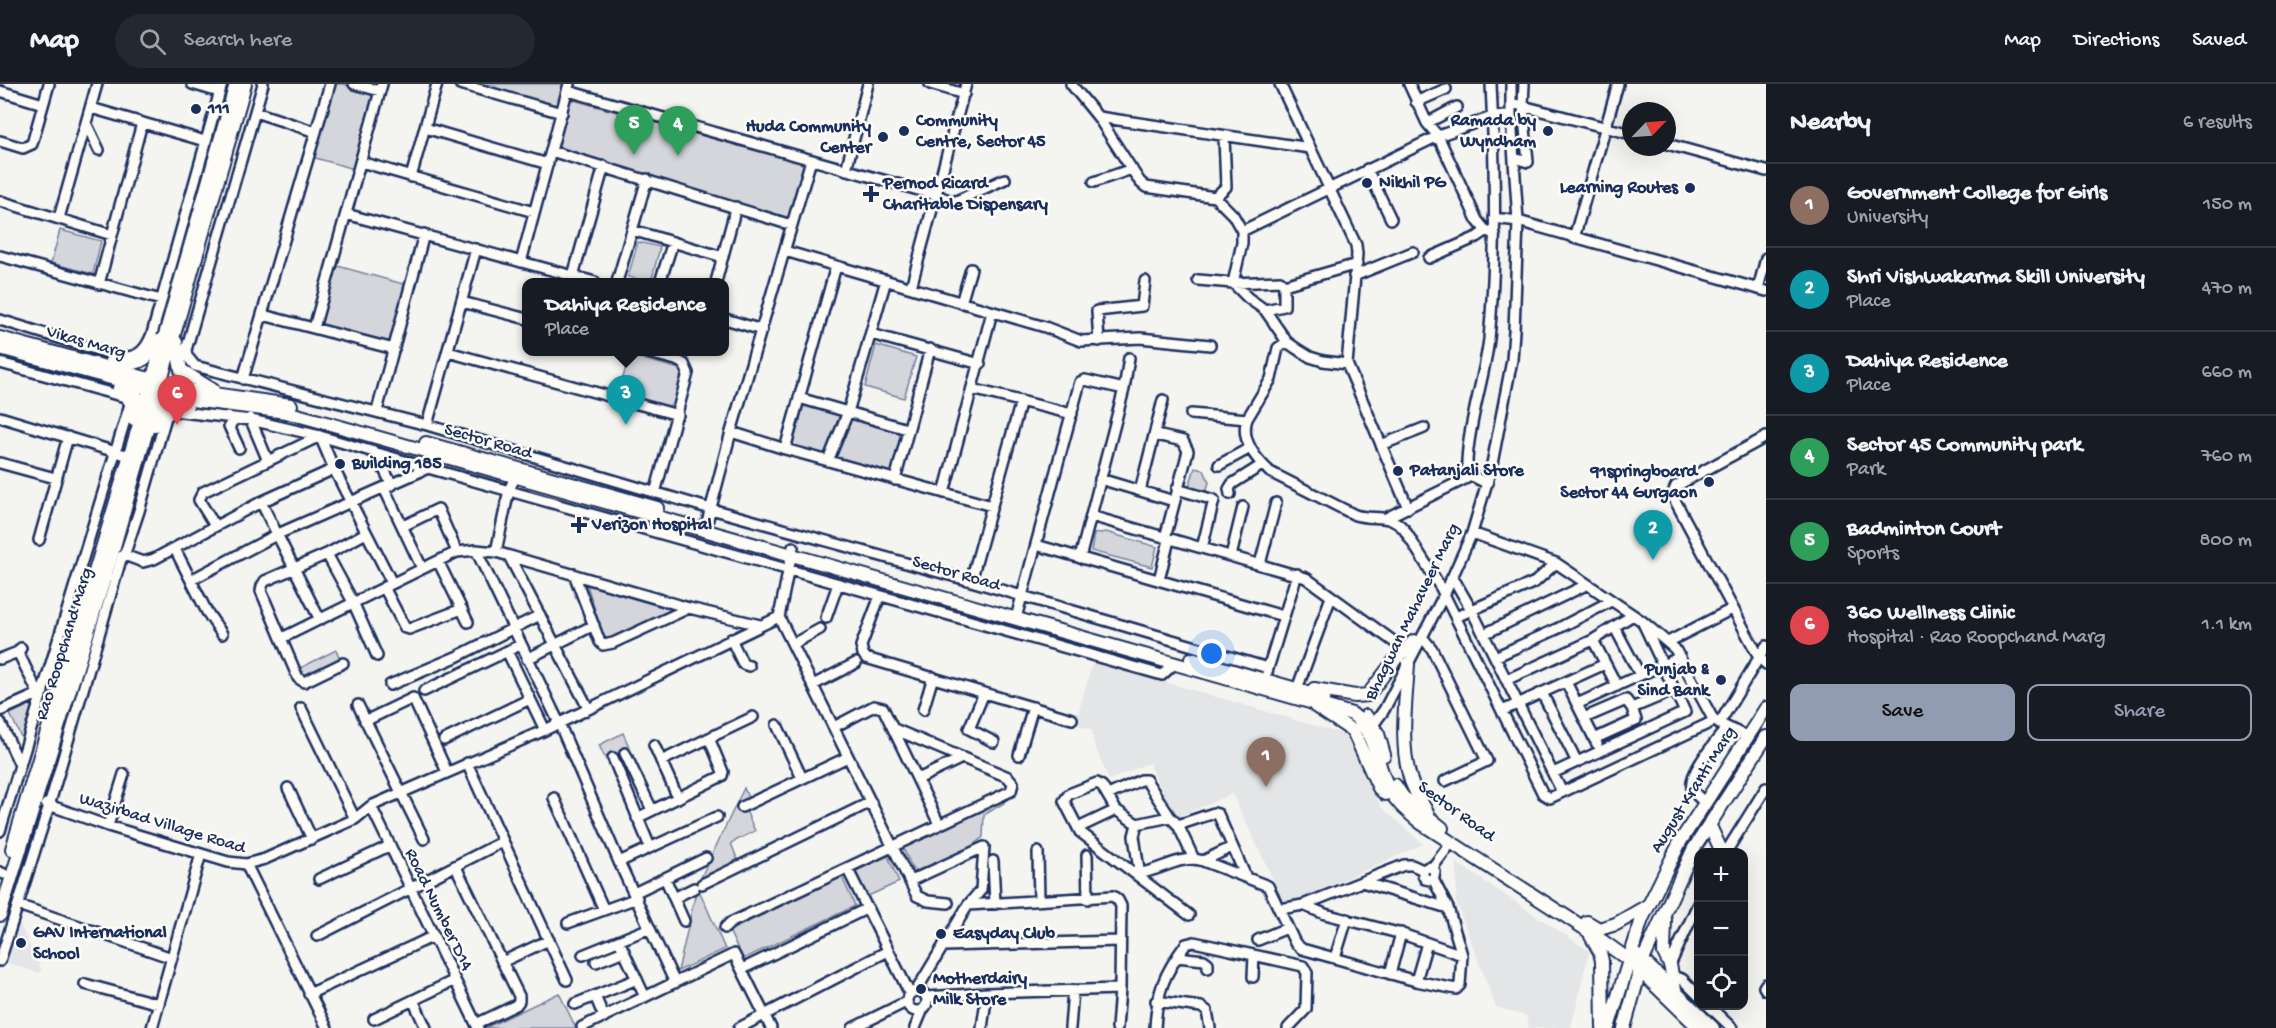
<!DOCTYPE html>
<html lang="en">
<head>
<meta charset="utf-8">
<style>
	body { margin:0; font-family:"Gochi Hand",sans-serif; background:#242831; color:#f1f3f6 }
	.controls { position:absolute; right:18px; bottom:18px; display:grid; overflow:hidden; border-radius:12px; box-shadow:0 6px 24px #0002 }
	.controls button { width:54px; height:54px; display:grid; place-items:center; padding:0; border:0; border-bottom:2px solid #363941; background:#171b24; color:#f1f3f6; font:30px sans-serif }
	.compass { position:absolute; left:1622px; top:18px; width:54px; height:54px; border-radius:50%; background:#171b24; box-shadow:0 6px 24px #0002; rotate:65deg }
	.you { position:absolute; left:1212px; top:570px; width:21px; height:21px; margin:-15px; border:4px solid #fff; border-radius:50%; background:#1a73e8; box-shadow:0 0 0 9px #1a73e833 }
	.badge { display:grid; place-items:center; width:39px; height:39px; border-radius:50%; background:#919bb2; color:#fff; font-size:20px; font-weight:700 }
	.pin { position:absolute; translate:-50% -50px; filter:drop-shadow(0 2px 3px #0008) }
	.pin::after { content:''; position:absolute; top:32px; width:21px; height:18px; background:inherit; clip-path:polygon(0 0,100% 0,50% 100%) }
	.popup { position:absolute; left:522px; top:194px; width:207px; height:78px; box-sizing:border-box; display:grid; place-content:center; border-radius:12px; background:#171b24; filter:drop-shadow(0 2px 4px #0005); font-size:20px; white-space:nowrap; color:#9ea1a6 }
	.popup b { font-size:22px; color:#f1f3f6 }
	.popup::after { content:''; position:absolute; left:50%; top:100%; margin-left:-12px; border:12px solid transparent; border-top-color:#171b24 }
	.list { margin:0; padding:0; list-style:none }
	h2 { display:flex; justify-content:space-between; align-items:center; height:78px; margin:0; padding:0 24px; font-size:26px }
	h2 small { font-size:20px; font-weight:400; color:#9ea1a6 }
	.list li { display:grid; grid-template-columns:39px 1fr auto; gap:18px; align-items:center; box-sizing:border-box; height:84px; padding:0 24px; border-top:2px solid #363941 }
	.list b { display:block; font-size:22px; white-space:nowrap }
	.list p { margin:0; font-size:20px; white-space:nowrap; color:#9ea1a6 }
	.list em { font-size:20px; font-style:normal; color:#9ea1a6 }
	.actions { display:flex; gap:12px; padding:18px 24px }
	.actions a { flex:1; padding:14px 0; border:2px solid #919bb2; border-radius:12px; text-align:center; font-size:21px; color:#919bb2 }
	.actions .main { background:#919bb2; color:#111 }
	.icon { flex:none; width:33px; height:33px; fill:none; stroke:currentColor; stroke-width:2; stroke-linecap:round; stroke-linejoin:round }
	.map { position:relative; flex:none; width:1766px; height:944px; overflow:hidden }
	header { display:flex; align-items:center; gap:36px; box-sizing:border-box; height:84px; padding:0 30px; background:#171b24; border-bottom:2px solid #363941 }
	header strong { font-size:28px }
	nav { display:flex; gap:33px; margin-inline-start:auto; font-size:21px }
	.search { width:420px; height:54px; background:#242831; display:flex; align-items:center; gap:15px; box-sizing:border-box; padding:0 21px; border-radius:33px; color:#9ea1a6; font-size:22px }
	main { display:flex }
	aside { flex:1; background:#171b24 }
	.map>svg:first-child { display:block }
</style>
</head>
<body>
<header>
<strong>Map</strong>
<div class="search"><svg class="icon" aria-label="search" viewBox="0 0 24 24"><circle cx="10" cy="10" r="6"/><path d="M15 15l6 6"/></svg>Search here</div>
<nav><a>Map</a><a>Directions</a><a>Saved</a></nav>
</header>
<main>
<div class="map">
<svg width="1766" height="944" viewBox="0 0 1766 944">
	<rect width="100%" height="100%" fill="#f4f4f1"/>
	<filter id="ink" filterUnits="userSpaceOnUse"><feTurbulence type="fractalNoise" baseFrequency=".0167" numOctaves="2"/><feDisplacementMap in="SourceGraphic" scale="12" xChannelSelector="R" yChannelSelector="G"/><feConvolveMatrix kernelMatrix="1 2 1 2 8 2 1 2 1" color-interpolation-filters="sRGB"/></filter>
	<g filter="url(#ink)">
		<path fill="#e4e5e6" d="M 1093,577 L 1350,652 L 1380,722 L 1423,760 L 1286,822 L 1232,710 L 1175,734 L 1149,679 L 1109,696 L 1094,660 L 1092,646 L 1075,640 Z
			M 1457,779 L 1589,867 L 1571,944 L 1529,944 L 1526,932 L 1496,923 L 1456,818 Z
			M 19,839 L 42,887 L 38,889 L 8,879 Z"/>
		<path fill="#d4d6db" stroke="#78829c" stroke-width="1.5" d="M 333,0 L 343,0 L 376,9 L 354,85 L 312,73 Z
			M 472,0 L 568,0 L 562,28 Z
			M 570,15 L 804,80 L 788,136 L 555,64 Z
			M 60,146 L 101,157 L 93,190 L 51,179 Z
			M 638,158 L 660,163 L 651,198 L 628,193 Z
			M 334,181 L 407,201 L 391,261 L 318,241 Z
			M 876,261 L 916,273 L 904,314 L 865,303 Z
			M 629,271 L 683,286 L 673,324 L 619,309 Z
			M 804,319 L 901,348 L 892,391 L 792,363 Z
			M 1195,384 L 1204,386 L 1209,398 L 1205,412 L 1188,405 Z
			M 1106,448 L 1157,463 L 1152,483 L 1091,467 L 1094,450 Z
			M 587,501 L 676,527 L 606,561 Z
			M 336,566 L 341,577 L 305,594 L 300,584 Z
			M 35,618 L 23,657 L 10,630 Z
			M 623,649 L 630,665 L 606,676 L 599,661 Z
			M 744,704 L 750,718 L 744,722 L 755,747 L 731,759 L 738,777 L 703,793 L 699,806 L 725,865 L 678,887 L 696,808 L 702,791 Z
			M 1007,711 L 1004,719 L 984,731 L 983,753 L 969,764 L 914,788 L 902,762 Z
			M 888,772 L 899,798 L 866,813 L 854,788 Z
			M 842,793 L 855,822 L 743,875 L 729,847 Z
			M 559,909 L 576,944 L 485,944 Z"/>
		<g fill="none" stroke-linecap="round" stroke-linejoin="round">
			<g stroke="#1b2f5e" stroke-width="14">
				<path id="minor" d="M 192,0 L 219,8
					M 263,0 L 186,266 L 187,272 L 195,282 L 427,341 L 711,425 L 971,497 L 1268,584
					M 354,0 L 380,7
					M 460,0 L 562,29
					M 930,0 L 964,10
					M 1071,0 L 1098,33 L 1140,98 L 1146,103 L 1215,113 L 1233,131 L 1242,147 L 1242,159 L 1233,199 L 1248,214 L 1265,226 L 1287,258 L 1297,265 L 1310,273 L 1323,277 L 1347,280
					M 1280,0 L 1356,161 L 1357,170 L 1347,280 L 1408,424
					M 1409,0 L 1427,39 L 1438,52 L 1477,136 L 1486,147 L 1495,150
					M 0,7 L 43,20
					M 568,7 L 936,111 L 954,118 L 1005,95
					M 1416,18 L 1446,5
					M 1511,19 L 1631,50
					M 91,24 L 205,57
					M 255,28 L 316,48
					M 1098,33 L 1310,64
					M 1427,39 L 1457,23
					M 87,41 L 99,66
					M 425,44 L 548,80
					M 0,57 L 23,64 L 32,60 L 49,0
					M 1667,60 L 1766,87
					M 551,67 L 791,141
					M 1514,74 L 1528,78 L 1523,21 L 1524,0
					M 361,78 L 534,128
					M 1367,85 L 1391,135
					M 846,86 L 868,0
					M 411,93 L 437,0
					M 1094,98 L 1132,85
					M 1215,113 L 1226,103 L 1224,53
					M 0,117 L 112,151
					M 346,130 L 595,198
					M 59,134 L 97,0
					M 1494,134 L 1518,137 L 1766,207
					M 632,146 L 723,173
					M 1242,147 L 1438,52 L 1492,33 L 1506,32
					M 1574,154 L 1618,0
					M 785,167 L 1045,243 L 1081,257 L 1140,254 L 1210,261
					M 0,172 L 161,216
					M 1429,174 L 1477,153 L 1486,147
					M 521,178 L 569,0
					M 573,192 L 604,82
					M 1354,192 L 1413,168
					M 1198,196 L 1233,199 L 1280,197 L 1284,201 L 1284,222 L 1265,226
					M 617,198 L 647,95
					M 660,198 L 673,158
					M 716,198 L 736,123
					M 99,200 L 142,39
					M 1284,201 L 1357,180
					M 911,203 L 966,0
					M 1758,205 L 1766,174
					M 462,218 L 527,235
					M 961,219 L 971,185
					M 263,231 L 394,265
					M 725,235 L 762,246
					M 0,236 L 121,273 C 139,274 146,265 152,250 L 222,0
					M 314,244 L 382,0
					M 871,250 L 980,280
					M 1099,257 L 1097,227 L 1142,222 L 1145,197
					M 1287,258 L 1278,264 L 1271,295 L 1247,335 C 1240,355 1256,375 1270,388 L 1355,431 C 1375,437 1388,428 1404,445 L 1441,504 L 1543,710 L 1550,714 L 1714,637
					M 448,268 L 678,331
					M 645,268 L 676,276
					M 0,279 L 125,313 L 130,320 L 0,747
					M 243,295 L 330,0
					M 972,305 L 1072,330
					M 799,314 L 907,345
					M 377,327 L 424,150
					M 1191,330 L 1247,335
					M 0,333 L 129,372
					M 250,334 L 268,377
					M 235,335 L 229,342 L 239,364
					M 427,341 L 476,165
					M 731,348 L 785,365 L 992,422
					M 1156,351 L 1183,357 L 1188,367 L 1165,454
					M 320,352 L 334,385 L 392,499
					M 1766,353 L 1676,402 L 1672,411 L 1759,573 L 1766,580
					M 1381,361 L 1424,344
					M 785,365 L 836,182
					M 375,368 L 392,401
					M 828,377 L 848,328 L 886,196
					M 0,379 L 55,394
					M 1219,381 L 1250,364
					M 1100,395 L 1174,417
					M 895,396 L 930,265
					M 1488,399 C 1475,395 1468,391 1467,377 C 1469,336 1484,296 1489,255 C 1497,171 1495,85 1491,0
					M 384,404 L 422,484
					M 1177,405 L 1214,416 L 1202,464
					M 1140,407 L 1163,316
					M 655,409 L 688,289 L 684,280 L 676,276 L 678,268
					M 944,409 L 992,228
					M 1230,410 L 1229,405 L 1232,400 L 1262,381
					M 261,418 L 319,534
					M 1091,432 L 1306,494 L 1404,565
					M 1388,433 L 1471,392
					M 215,442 L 199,416 L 203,408 L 320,352
					M 403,442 L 438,425 L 457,468
					M 705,446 L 731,348 L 811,76
					M 1472,449 L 1556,479 L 1642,537 L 1675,565 L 1714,637 L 1748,653
					M 39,456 L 68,353
					M 1036,461 L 1283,532
					M 793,463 L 779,533 L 917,812 L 928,817 L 948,819
					M 175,465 L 207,528 L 222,550
					M 476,466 L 559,639 L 619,778 L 675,899
					M 496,468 L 509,406 L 518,387
					M 327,470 L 353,518 L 377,572
					M 124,471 L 143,478 L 154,475 L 261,418 L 334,385
					M 509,472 L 588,624
					M 1231,472 L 1243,423
					M 1080,474 L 1124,305 L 1129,274
					M 438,477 L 468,538
					M 1260,480 L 1276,419
					M 574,490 L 600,558 L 603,561 L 613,559 L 689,524
					M 1451,495 L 1456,499 L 1472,527 L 1562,708
					M 191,496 L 278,450 L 428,384
					M 1159,496 L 1169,456
					M 971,497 L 1021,317
					M 384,503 L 405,544 L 409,545 L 462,525
					M 880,512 L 861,562 L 863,570 L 866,574 L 1072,635
					M 1456,533 L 1535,498 L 1556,479
					M 826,534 L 838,500
					M 1016,534 L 1080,298 L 1085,296 L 1124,305
					M 1615,544 L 1640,591
					M 1484,550 L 1586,501
					M 1422,553 L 1432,565 L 1487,677 L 1445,697
					M 282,554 L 438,477 L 457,468 L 476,466 L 496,468 L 689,524 L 760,541
					M 731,555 L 743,580 L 749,582
					M 1593,556 L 1617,602
					M 1668,558 L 1732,525
					M 793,560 L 820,545
					M 507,567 L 545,646
					M 18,568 L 38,609
					M 1495,573 L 1559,544 L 1609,518
					M 0,575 L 18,568 L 21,564
					M 527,575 L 594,541
					M 343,579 L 304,598 L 298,594 L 261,507 L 262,502 L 265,497 L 327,470 L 366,449
					M 1267,588 L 1297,490
					M 1506,596 L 1593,556 L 1633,531
					M 1566,598 L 1597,660
					M 390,601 L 456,573 L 540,531
					M 813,601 L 856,579
					M 1297,605 L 1331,513
					M 424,607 L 520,561
					M 984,609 L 969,645 L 994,658
					M 1542,609 L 1577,678
					M 1577,620 L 1680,573
					M 358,621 L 424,755
					M 301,624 L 355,735
					M 1632,624 L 1675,606
					M 923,626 L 933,593
					M 0,627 L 43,608
					M 1502,627 L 1605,580
					M 1584,634 L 1626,616 L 1632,624 L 1636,636 L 1594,655
					M 365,637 L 413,614 L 447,688
					M 0,638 L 20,681
					M 1719,640 L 1766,562
					M 777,641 L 802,694
					M 834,643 L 874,622 L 883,624 L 939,740
					M 1370,645 L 1384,626 L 1446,507 L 1472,449 L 1491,385 L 1512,276 L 1514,247 L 1518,137 L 1511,32 L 1511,0
					M 444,656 L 530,615
					M 654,661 L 678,714
					M 625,669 L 652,726
					M 1019,671 L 1033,623
					M 613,674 L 650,763
					M 661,677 L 753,633
					M 467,679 L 567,896
					M 1553,689 L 1685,628 L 1643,539
					M 918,695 L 962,674
					M 288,704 L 312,755
					M 1108,711 L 1141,696 L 1146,696 L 1170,733 L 1178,741 L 1193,773
					M 554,714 L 604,826
					M 1705,719 C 1700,714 1694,710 1692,704 C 1688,688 1718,656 1727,643
					M 46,720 L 108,742 L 228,778 L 246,780 L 265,775 L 355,735 L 371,722 L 545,646 L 779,533
					M 371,722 L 478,944
					M 742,723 L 848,673
					M 1170,733 L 1137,740 L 1116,726 L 1102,702 L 1097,699 L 1069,710 L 1064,717 L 1080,748 L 1189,831
					M 637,734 L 722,692 L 723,688 L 709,654
					M 1137,740 L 1134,752 L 1140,793
					M 1178,741 L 1214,729 L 1218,730 L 1246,793
					M 108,742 L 124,690
					M 1078,744 L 1116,726
					M 1038,768 L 1039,817
					M 1726,768 L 1766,704
					M 1087,771 L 1088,815
					M 993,777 L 995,820
					M 1203,777 L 1232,763
					M 619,778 L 717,733
					M 246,780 L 327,944
					M 456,783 L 519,912 L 519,917 L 516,921 L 476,940
					M 847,784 L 910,910
					M 1432,784 L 1435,788 L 1434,793 L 1430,796 L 1425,795 L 1423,791 L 1423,786 L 1428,783 L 1432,784 L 1451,759
					M 0,788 L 4,790
					M 1141,789 C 1161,786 1183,770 1203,777 L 1268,802 L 1295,859 L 1302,865 L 1416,897 L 1456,905 L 1460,901 L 1462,871 L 1448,824 L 1433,795
					M 665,794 L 684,837
					M 319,795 L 389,762
					M 910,797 L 984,763 L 981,806 L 968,821 L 916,907
					M 1362,798 L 1448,824
					M 702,800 L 871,718
					M 634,809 L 706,774
					M 674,814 L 694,804
					M 18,821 L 172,874
					M 968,821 L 1113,812 L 1118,816 L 1121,822 L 1120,905 L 1117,944
					M 1303,821 L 1325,830 L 1402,850 L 1462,871
					M 1280,825 L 1303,821 L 1404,781 L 1412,781 L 1423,786
					M 568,839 L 637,814
					M 725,844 L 730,839 L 1011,707 L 1013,699 L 1008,693 L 894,645
					M 317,852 L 502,758
					M 1258,856 L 1287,844
					M 619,857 L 645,913
					M 943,862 L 1119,857
					M 583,871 L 650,844
					M 1177,873 L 1204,876 L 1208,879 L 1208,884
					M 1335,874 L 1347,835
					M 0,877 L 49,722 L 122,472 L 125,469 L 139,427 L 166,333 L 173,327 L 251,336 L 320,352 L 428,384 L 1162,591 L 1175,579
					M 502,878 L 549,856
					M 596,878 L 624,867
					M 1670,881 L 1698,820
					M 742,885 L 868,824
					M 1390,890 L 1401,849
					M 1671,892 L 1682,895 L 1698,911
					M 1253,893 L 1254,871
					M 1416,897 L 1427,859
					M 85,900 L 159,920
					M 1766,900 L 1764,903 L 1766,906
					M907 917a10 10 0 1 1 20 0a10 10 0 1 1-20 0Z
					M 309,910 L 434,852
					M 595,912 L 604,933
					M 926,913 L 987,909 L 1120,905
					M 413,916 L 426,944
					M 1156,917 L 1201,923 L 1207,927 L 1210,944
					M 575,920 L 637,895
					M 1709,922 L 1732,944
					M 374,935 L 455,896
					M 582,943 L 734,870 L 771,944
					M 152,944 L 201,770
					M 739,944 L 888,867
					M 853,944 L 906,918
					M 915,944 L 923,925
					M 982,944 L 987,909
					M 1070,944 L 1073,906
					M 1155,944 C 1157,907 1164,890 1186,860 L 1194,858 L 1303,882 L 1307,889 L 1306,925 L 1288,944"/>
			</g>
			<g stroke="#1b2f5e" stroke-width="16">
				<path id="major" d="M 0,254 L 193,307 L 291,321
					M 176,258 L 181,286 L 213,306
					M 0,264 L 192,316 L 286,328 L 330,340 L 1352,630 C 1376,648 1376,681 1389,705 C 1397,720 1408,728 1421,739 L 1584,844 L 1629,876 L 1699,944
					M 112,276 C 135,283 147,279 158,257
					M 119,304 L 129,306 L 137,313 L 134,335
					M 155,341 L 161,327 L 168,320 L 187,321
					M 426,359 L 657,424
					M 1191,575 L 1324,613
					M 1408,580 C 1406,618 1399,661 1411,697 C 1415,708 1422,719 1428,730
					M 1314,605 L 1355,612 L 1368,611 L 1394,577 L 1414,557
					M 1315,622 L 1353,647 L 1379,704 L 1385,710
					M 1366,632 L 1378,650 L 1384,671
					M 1395,701 L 1403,713 L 1442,744
					M 1709,740 L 1722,768
					M 12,765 L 150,304 L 236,0
					M 0,831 L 111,473 L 245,0
					M 1665,835 L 1664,869 L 1670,881 L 1675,905
					M 1587,838 L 1599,845 L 1616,840 L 1649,821
					M 1591,852 L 1600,868 L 1602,877 L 1603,944
					M 1638,872 L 1713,944
					M 1608,944 L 1642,835 L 1680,758 L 1766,624
					M 1624,944 L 1643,876 L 1693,766 L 1766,653"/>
			</g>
			<use href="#minor" stroke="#fdfcf7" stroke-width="9"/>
			<use href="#major" stroke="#fdfcf7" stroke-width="12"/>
		</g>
	</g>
	<g fill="#1b2f5e" stroke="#fdfcf7" stroke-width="2">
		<circle cx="196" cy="25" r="6"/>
		<circle cx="904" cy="47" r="6"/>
		<circle cx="1548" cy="47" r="6"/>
		<circle cx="883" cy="53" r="6"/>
		<circle cx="1367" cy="99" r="6"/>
		<circle cx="1690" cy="104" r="6"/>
		<path d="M868 101h6v6h6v6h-6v6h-6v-6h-6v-6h6z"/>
		<circle cx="340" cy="380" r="6"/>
		<circle cx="1398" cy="387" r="6"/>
		<circle cx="1709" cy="398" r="6"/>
		<path d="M576 432h6v6h6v6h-6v6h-6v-6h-6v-6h6z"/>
		<circle cx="1721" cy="596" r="6"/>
		<circle cx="941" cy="850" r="6"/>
		<circle cx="21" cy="859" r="6"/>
		<circle cx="921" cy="905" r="6"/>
	</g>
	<g text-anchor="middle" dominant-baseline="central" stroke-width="5" stroke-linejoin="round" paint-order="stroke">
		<g font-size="18" font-weight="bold" fill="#1b2f5e" stroke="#fdfcf7" text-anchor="start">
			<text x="208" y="25">111</text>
			<text x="916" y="37">Community<tspan x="916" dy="21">Centre, Sector 45</tspan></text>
			<text x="1536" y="37" text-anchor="end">Ramada by<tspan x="1536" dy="21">Wyndham</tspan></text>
			<text x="871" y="43" text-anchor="end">Huda Community<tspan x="871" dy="21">Center</tspan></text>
			<text x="1379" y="99">Nikhil PG</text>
			<text x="883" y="100">Pernod Ricard<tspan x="883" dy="21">Charitable Dispensary</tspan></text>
			<text x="1678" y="104" text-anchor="end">Learning Routes</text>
			<text x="352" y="380">Building 185</text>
			<text x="1410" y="387">Patanjali Store</text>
			<text x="1697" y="388" text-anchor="end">91springboard<tspan x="1697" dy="21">Sector 44 Gurgaon</tspan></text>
			<text x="592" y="441">Verizon Hospital</text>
			<text x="1709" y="586" text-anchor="end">Punjab &amp;<tspan x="1709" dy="21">Sind Bank</tspan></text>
			<text x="33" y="849">GAV International<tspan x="33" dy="21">School</tspan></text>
			<text x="953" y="850">Easyday Club</text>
			<text x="933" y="895">Motherdairy<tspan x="933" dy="21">Milk Store</tspan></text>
		</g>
		<g font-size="18" fill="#1b2f5e" stroke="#fdfcf7">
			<text transform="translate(86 259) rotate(16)">Vikas Marg</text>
			<text transform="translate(488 358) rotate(16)">Sector Road</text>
			<text transform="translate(956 490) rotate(16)">Sector Road</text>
			<text transform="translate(1413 528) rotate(-64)">Bhagwan Mahaveer Marg</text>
			<text transform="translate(65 560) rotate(-73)">Rao Roopchand Marg</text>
			<text transform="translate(1694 706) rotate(-58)">August Kranti Marg</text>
			<text transform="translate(1456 728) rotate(36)">Sector Road</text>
			<text transform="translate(162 740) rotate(17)">Wazirbad Village Road</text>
			<text transform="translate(438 826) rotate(64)">Road Number D14</text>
		</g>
	</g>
</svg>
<div class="controls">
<button>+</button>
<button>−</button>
<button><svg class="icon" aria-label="locate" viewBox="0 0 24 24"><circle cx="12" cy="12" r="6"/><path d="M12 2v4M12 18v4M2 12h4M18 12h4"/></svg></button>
</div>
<svg class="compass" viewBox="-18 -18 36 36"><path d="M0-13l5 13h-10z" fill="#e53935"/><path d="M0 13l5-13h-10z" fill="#9ea1a6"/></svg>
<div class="you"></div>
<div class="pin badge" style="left:1266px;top:703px;background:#8d6e63">1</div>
<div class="pin badge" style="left:1653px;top:476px;background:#0f9aa8">2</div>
<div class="pin badge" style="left:626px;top:341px;background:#0f9aa8">3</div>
<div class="popup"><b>Dahiya Residence</b>Place</div>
<div class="pin badge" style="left:678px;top:72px;background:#2e9e5b">4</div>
<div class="pin badge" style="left:634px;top:71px;background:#2e9e5b">5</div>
<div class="pin badge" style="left:177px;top:341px;background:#e0444e">6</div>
</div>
<aside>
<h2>Nearby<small>6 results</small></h2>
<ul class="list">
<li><span class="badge" style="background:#8d6e63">1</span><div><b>Government College for Girls</b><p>University</p></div><em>150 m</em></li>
<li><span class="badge" style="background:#0f9aa8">2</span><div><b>Shri Vishwakarma Skill University</b><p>Place</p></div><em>470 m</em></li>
<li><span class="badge" style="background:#0f9aa8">3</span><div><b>Dahiya Residence</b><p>Place</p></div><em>660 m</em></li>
<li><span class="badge" style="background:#2e9e5b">4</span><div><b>Sector 45 Community park</b><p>Park</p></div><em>760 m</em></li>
<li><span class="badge" style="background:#2e9e5b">5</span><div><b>Badminton Court</b><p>Sports</p></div><em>800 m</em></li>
<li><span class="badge" style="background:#e0444e">6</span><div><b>360 Wellness Clinic</b><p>Hospital · Rao Roopchand Marg</p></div><em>1.1 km</em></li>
</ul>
<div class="actions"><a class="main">Save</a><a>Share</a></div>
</aside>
</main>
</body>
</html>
